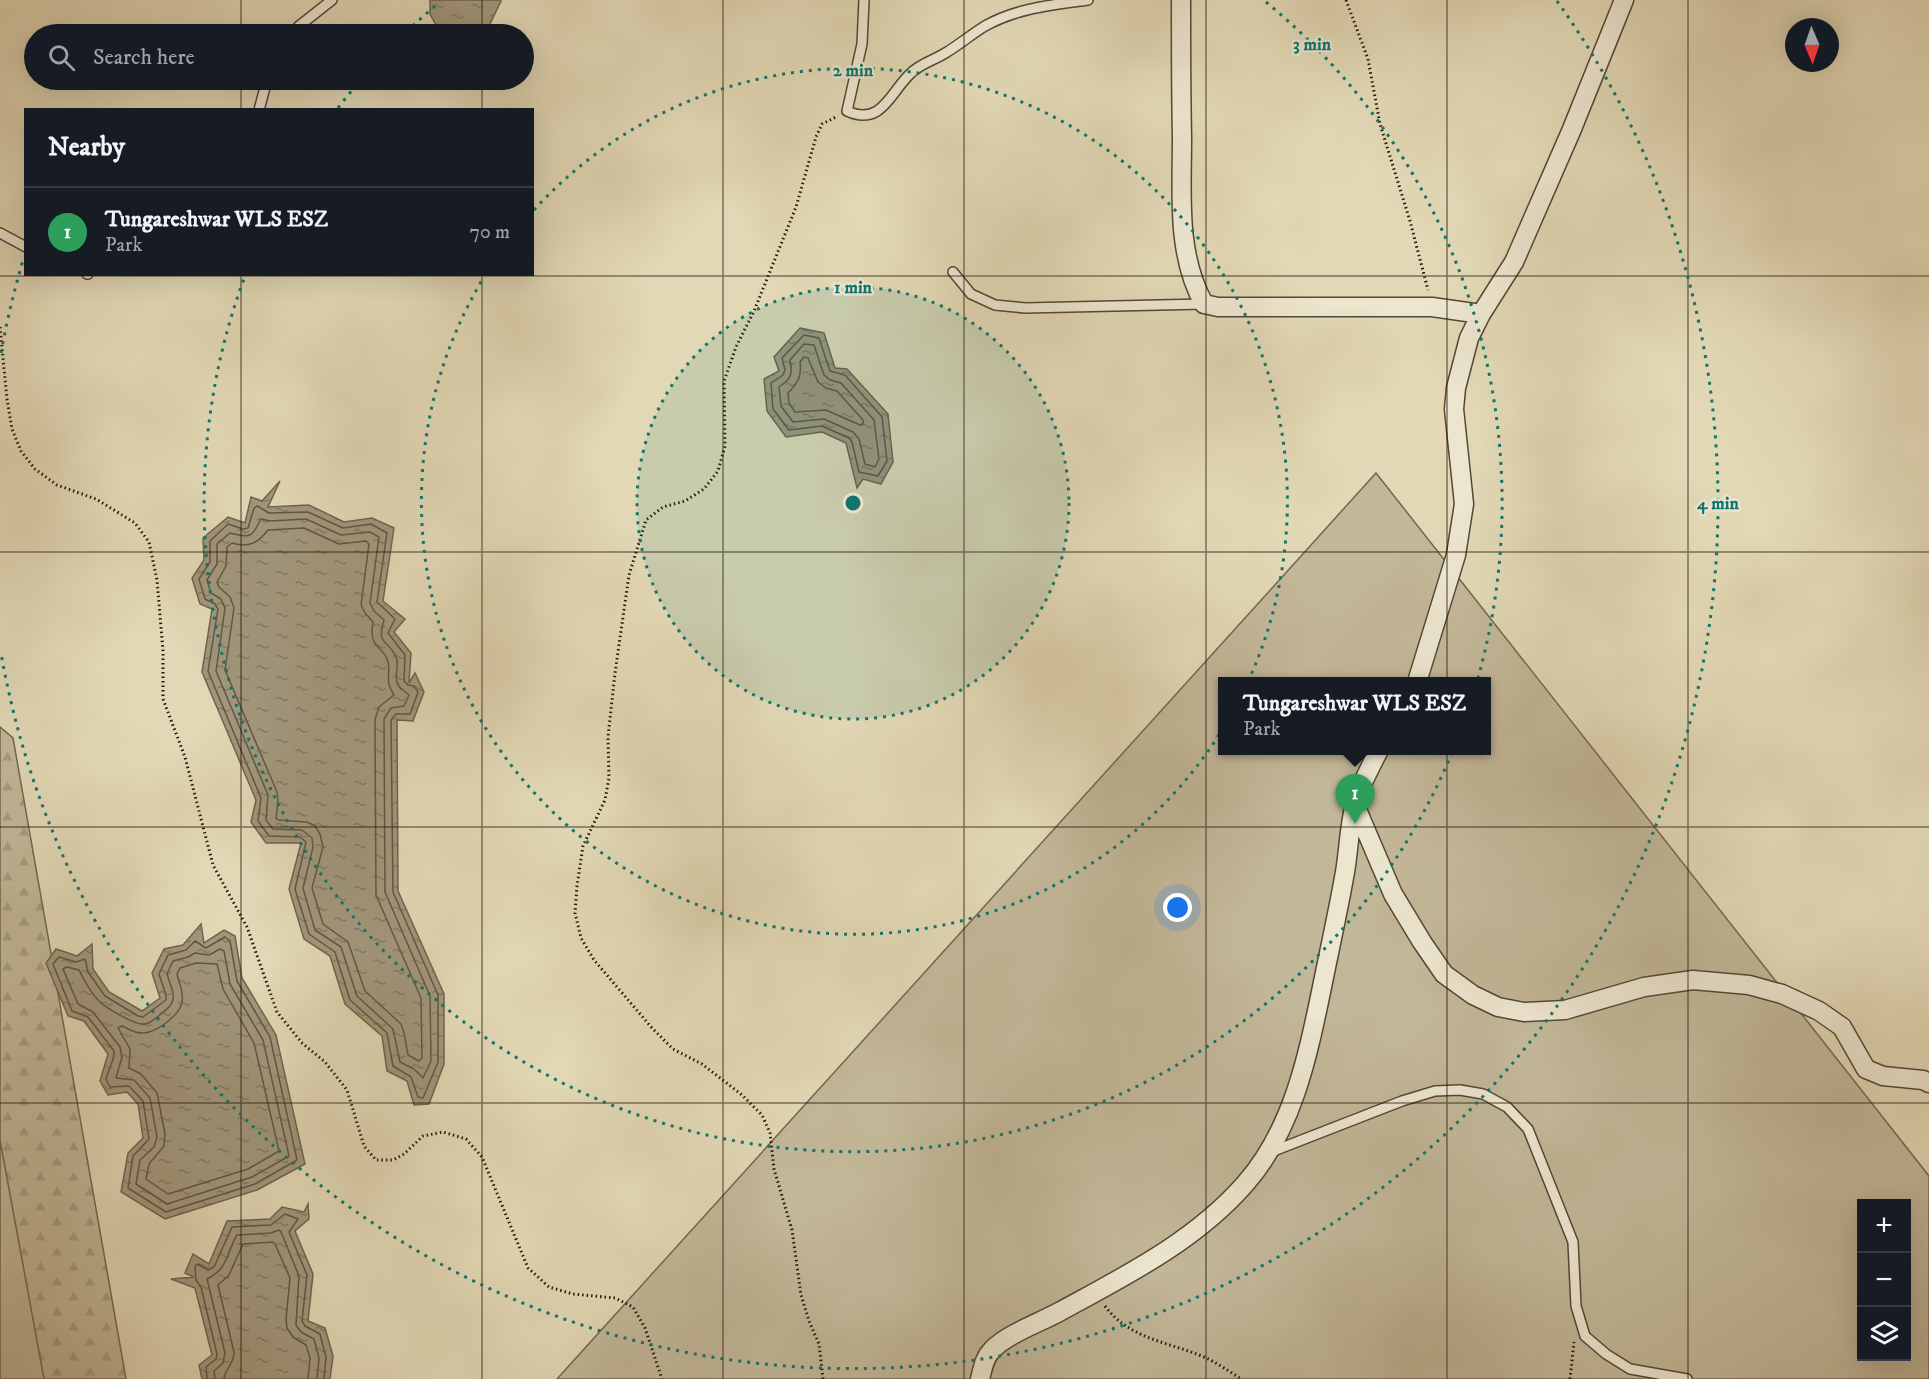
<!DOCTYPE html>
<html lang="en">
<head>
<meta charset="utf-8">
<style>
	body { margin:0; font-family:"IM FELL DW Pica",serif; background:#242831; color:#f1f3f6 }
	.controls { position:absolute; right:18px; bottom:18px; display:grid; overflow:hidden; border-radius:0px; box-shadow:0 6px 24px #0002 }
	.controls button { width:54px; height:54px; display:grid; place-items:center; padding:0; border:0; border-bottom:2px solid #363941; background:#171b24; color:#f1f3f6; font:30px sans-serif }
	.compass { position:absolute; left:1785px; top:18px; width:54px; height:54px; border-radius:50%; background:#171b24; box-shadow:0 6px 24px #0002; rotate:178deg }
	.you { position:absolute; left:1178px; top:908px; width:21px; height:21px; margin:-15px; border:4px solid #fff; border-radius:50%; background:#1a73e8; box-shadow:0 0 0 9px #1a73e833 }
	.badge { display:grid; place-items:center; width:39px; height:39px; border-radius:50%; background:#c59692; color:#fff; font-size:20px; font-weight:700 }
	.pin { position:absolute; translate:-50% -50px; filter:drop-shadow(0 2px 3px #0008) }
	.pin::after { content:''; position:absolute; top:32px; width:21px; height:18px; background:inherit; clip-path:polygon(0 0,100% 0,50% 100%) }
	.popup { position:absolute; left:1218px; top:677px; width:273px; height:78px; box-sizing:border-box; display:grid; place-content:center; border-radius:0px; background:#171b24; filter:drop-shadow(0 2px 4px #0005); font-size:20px; white-space:nowrap; color:#9ea1a6 }
	.popup b { font-size:22px; color:#f1f3f6 }
	.popup::after { content:''; position:absolute; left:50%; top:100%; margin-left:-12px; border:12px solid transparent; border-top-color:#171b24 }
	.list { margin:0; padding:0; list-style:none }
	h2 { display:flex; justify-content:space-between; align-items:center; height:78px; margin:0; padding:0 24px; font-size:26px }
	h2 small { font-size:20px; font-weight:400; color:#9ea1a6 }
	.list li { display:grid; grid-template-columns:39px 1fr auto; gap:18px; align-items:center; box-sizing:border-box; height:90px; padding:0 24px; border-top:2px solid #363941 }
	.list b { display:block; font-size:22px; white-space:nowrap }
	.list p { margin:0; font-size:20px; white-space:nowrap; color:#9ea1a6 }
	.list em { font-size:20px; font-style:normal; color:#9ea1a6 }
	.icon { flex:none; width:33px; height:33px; fill:none; stroke:currentColor; stroke-width:2; stroke-linecap:round; stroke-linejoin:round }
	.map { position:relative; flex:none; width:1929px; height:1379px; overflow:hidden }
	.search { position:absolute; background:#171b24; box-shadow:0 6px 24px #0002; left:24px; top:24px; width:510px; height:66px; display:flex; align-items:center; gap:15px; box-sizing:border-box; padding:0 21px; border-radius:33px; color:#9ea1a6; font-size:22px }
	.panel { position:absolute; background:#171b24; box-shadow:0 6px 24px #0002; left:24px; top:108px; width:510px; height:168px; border-radius:0px }
	.map>svg:first-child { display:block }
</style>
</head>
<body>
<div class="map">
<svg width="1929" height="1379" viewBox="0 0 1929 1379">
	<defs>
		<pattern id="forest-firs" width="22" height="20" patternUnits="userSpaceOnUse" patternTransform="scale(1.5)"><rect width="22" height="20" fill="#c2b798"/><path d="M5 1l3.5 6h-7zM16 11l3.5 6h-7z" fill="#a79d82"/></pattern>
		<pattern id="water-ripples" width="26" height="14" patternUnits="userSpaceOnUse" patternTransform="scale(1.5)"><rect width="26" height="14" fill="#a1967b"/><path d="M2 4q2-2 4 0t4 0M15 11q2-2 4 0t4 0" fill="none" stroke="#837963"/></pattern>
	</defs>
	<rect width="100%" height="100%" fill="#e2d8b5"/>
	<filter id="stains"><feTurbulence type="fractalNoise" baseFrequency=".00333" numOctaves="4"/><feColorMatrix values="0 0 0 0 .2 0 0 0 0 .09 0 0 0 0 .02 0 0 0 .5 -.17"/></filter>
	<radialGradient id="worn" r=".72"><stop offset=".6" stop-color="#630" stop-opacity="0"/><stop offset="1" stop-color="#630" stop-opacity=".3"/></radialGradient>
	<path fill="url(#forest-firs)" stroke="#736751" stroke-width="1.5" d="M 0,727 L 13,738 L 126,1379 L 0,1379 Z"/>
	<path fill="#c2b798" stroke="#736751" stroke-width="1.5" fill-rule="evenodd" d="M 1376,473 L 1929,1176 L 1929,1379 L 557,1379 ZM 1223,682 L 1487,682 L 1487,750 L 1223,750 ZM 1862,1204 L 1906,1204 L 1906,1356 L 1862,1356 Z
		M 0,1140 L 44,1379 L 0,1379 Z"/>
	<path fill="url(#water-ripples)" stroke="#6f634e" stroke-width="1.5" d="M 430,0 L 501,0 L 501,1 L 485,34 L 441,34 L 430,14 Z
		M 800,328 L 824,333 L 835,368 L 847,369 L 888,414 L 893,462 L 881,484 L 863,479 L 857,488 L 846,443 L 822,432 L 786,437 L 767,411 L 764,379 L 779,371 L 774,357 Z
		M 280,481 L 268,507 L 309,505 L 344,522 L 372,518 L 394,528 L 383,601 L 405,619 L 394,632 L 411,653 L 409,683 L 415,673 L 424,692 L 413,721 L 397,720 L 398,891 L 444,994 L 444,1064 L 429,1104 L 414,1105 L 407,1081 L 387,1071 L 382,1036 L 345,1004 L 330,956 L 304,939 L 289,889 L 301,843 L 266,843 L 251,822 L 256,800 L 202,672 L 212,609 L 200,604 L 192,578 L 204,560 L 203,538 L 228,517 L 245,523 L 251,497 L 262,501 Z
		M 201,924 L 204,943 L 224,930 L 235,936 L 242,978 L 276,1035 L 305,1164 L 257,1190 L 165,1219 L 121,1192 L 128,1153 L 143,1138 L 138,1104 L 127,1092 L 108,1095 L 100,1081 L 108,1054 L 84,1021 L 68,1016 L 46,963 L 56,949 L 77,956 L 92,944 L 93,969 L 109,992 L 142,1011 L 160,998 L 152,973 L 164,949 L 183,945 Z
		M 308,1204 L 309,1219 L 295,1231 L 313,1274 L 308,1321 L 325,1328 L 333,1356 L 330,1379 L 202,1379 L 199,1365 L 212,1355 L 195,1288 L 171,1279 L 194,1277 L 185,1273 L 193,1254 L 209,1264 L 227,1221 L 270,1219 L 282,1207 L 304,1212 Z"/>
	<g fill="none" stroke-linecap="round" stroke-linejoin="round">
		<path stroke="#625642" stroke-width="1.5" d="M 804,335 L 819,338 L 830,371 L 845,375 L 882,417 L 887,461 L 878,476 L 859,472 L 852,442 L 849,438 L 822,426 L 789,430 L 773,409 L 771,383 L 783,375 L 785,370 L 782,358 Z
			M 804,344 L 814,345 L 824,375 L 830,380 L 841,383 L 874,420 L 879,459 L 875,467 L 865,464 L 859,439 L 853,432 L 824,419 L 793,422 L 781,406 L 779,387 C 791,379 793,374 790,360 Z
			M 804,357 L 808,358 L 818,382 L 826,388 L 837,391 L 863,420 L 863,424 L 860,425 L 826,410 L 795,412 L 789,403 L 788,393 C 798,383 802,376 800,362 Z
			M 257,506 L 269,513 L 308,512 L 343,528 L 371,524 L 387,533 L 377,602 L 395,619 L 388,633 L 405,655 L 404,681 L 408,685 L 414,686 L 418,692 L 410,714 L 396,714 L 391,720 L 393,892 L 438,995 L 438,1062 L 423,1098 L 418,1097 L 411,1077 L 393,1066 L 387,1033 L 350,1000 L 335,952 L 309,934 L 295,889 L 306,842 L 300,837 L 269,836 L 258,821 L 261,798 L 208,671 L 218,609 L 215,604 L 205,599 L 199,579 L 210,562 L 210,541 L 228,524 L 243,529 L 248,528 L 254,508 Z
			M 261,519 L 270,521 L 306,519 L 341,535 L 370,532 L 379,537 L 370,603 L 374,611 L 384,620 C 376,647 388,638 396,657 C 400,666 393,677 398,685 C 401,690 406,692 409,695 L 404,706 L 391,708 L 384,719 L 385,892 L 430,996 L 431,1061 L 423,1078 L 414,1069 L 400,1062 L 393,1029 L 357,996 L 341,947 L 315,930 L 303,888 L 313,847 L 312,838 L 302,830 L 273,829 L 266,820 L 268,795 L 216,671 L 225,608 L 221,599 L 211,593 L 207,580 L 217,564 L 217,544 L 230,533 C 251,538 251,538 261,519 Z
			M 304,528 L 339,544 L 366,541 L 369,544 L 361,605 L 365,613 L 373,622 C 368,650 384,645 388,662 C 391,676 384,679 394,695 L 379,707 L 375,720 L 376,895 L 421,998 L 422,1058 L 419,1061 L 408,1055 L 404,1033 L 401,1024 L 365,991 L 348,942 L 323,924 L 312,888 L 323,847 L 320,834 L 315,826 L 307,822 L 278,820 L 276,818 L 278,802 L 277,792 L 225,670 L 234,608 L 230,597 L 219,587 L 217,582 L 226,566 L 227,547 L 232,543 C 249,548 258,543 268,530 Z
			M 225,937 L 230,941 L 237,981 L 270,1037 L 297,1160 L 255,1184 L 166,1212 L 128,1188 L 133,1156 L 149,1139 L 143,1101 L 129,1086 L 110,1087 L 106,1079 L 114,1056 L 114,1051 L 88,1017 L 72,1011 L 53,964 L 59,957 L 76,962 L 85,959 L 88,972 L 105,996 L 138,1016 L 143,1017 L 166,1000 L 166,995 L 159,974 L 168,955 L 186,950 L 195,941 L 206,948 Z
			M 220,949 L 224,951 L 230,984 L 263,1040 L 289,1156 L 252,1177 L 167,1204 L 136,1184 L 140,1160 L 154,1147 L 157,1137 L 150,1098 L 134,1080 L 116,1078 L 122,1057 L 120,1047 L 93,1012 L 78,1004 L 63,969 L 67,967 L 79,970 C 84,980 91,993 99,1001 C 106,1008 136,1026 145,1024 C 151,1023 156,1018 161,1014 C 180,1000 173,994 167,974 L 173,961 L 188,957 L 195,953 L 209,955 Z
			M 196,963 L 217,964 L 223,989 L 254,1043 L 279,1151 L 248,1169 L 168,1194 L 146,1179 L 149,1164 L 164,1146 L 165,1134 L 157,1093 L 141,1074 L 129,1068 L 130,1049 L 118,1028 L 122,1026 C 129,1029 135,1034 144,1033 C 157,1032 180,1015 182,1002 C 184,992 179,983 177,974 L 180,968 Z
			M 207,1379 L 206,1367 L 216,1359 L 217,1354 L 201,1287 L 196,1280 L 195,1266 L 198,1264 L 208,1270 L 214,1267 L 232,1227 L 271,1225 L 285,1214 L 298,1219 L 289,1232 L 307,1275 L 302,1321 L 305,1326 L 320,1334 L 326,1357 L 324,1379
			M 215,1379 L 214,1371 L 223,1363 L 225,1353 L 207,1279 C 228,1269 226,1254 237,1235 L 271,1233 L 279,1230 L 281,1232 L 299,1276 L 296,1325 L 301,1332 L 314,1339 L 319,1358 L 317,1379
			M 224,1379 C 224,1370 234,1365 234,1352 L 218,1285 L 229,1275 L 243,1244 L 273,1242 L 275,1244 L 290,1278 L 286,1319 L 287,1328 L 293,1337 L 306,1345 L 310,1358 L 308,1379"/>
		<g stroke="#544735" stroke-width="12">
			<path id="lane" d="M 864,0 L 862,44 L 847,111 C 882,127 890,92 911,73 C 921,63 935,60 947,52 C 960,44 972,34 985,26 C 1017,8 1052,5 1088,0
				M 292,34 L 299,26 L 332,0
				M 259,110 L 267,80
				M 0,233 L 26,247
				M 953,272 L 971,294 L 995,305 L 1025,308 L 1204,304
				M 87,274 L 88,274
				M 1271,1152 L 1402,1101 L 1435,1091 L 1460,1090 L 1483,1094 L 1507,1107 L 1528,1129 L 1573,1242 L 1576,1306 L 1585,1336 L 1606,1354 L 1630,1369 L 1687,1379"/>
		</g>
		<g stroke="#544735" stroke-width="21">
			<path id="street" d="M 1181,0 C 1181,46 1181,92 1182,138 C 1182,193 1176,254 1204,304 L 1218,307 L 1432,307 L 1481,314
				M 1417,682 L 1456,555 L 1464,504 L 1454,409 L 1456,388 L 1469,338 L 1481,314 L 1514,262 L 1572,129 L 1624,0
				M 1355,805 L 1393,894 L 1422,942 L 1444,974 L 1473,995 L 1498,1007 L 1524,1012 L 1565,1010 L 1644,987 L 1693,980 L 1749,985 L 1782,994 L 1819,1011 L 1842,1027 L 1866,1069 L 1883,1076 L 1923,1080 L 1929,1083
				M 980,1379 C 983,1368 984,1358 992,1350 C 1007,1334 1039,1323 1059,1312 C 1125,1276 1194,1242 1245,1184 C 1292,1131 1307,1059 1321,992 C 1329,952 1338,912 1345,872 C 1349,849 1349,826 1355,804 C 1360,785 1370,768 1379,750"/>
		</g>
		<path stroke="#24170a" stroke-width="3" stroke-dasharray="1.5 3" stroke-linecap="butt" d="M 1346,0 L 1368,59 L 1380,124 L 1410,221 L 1428,290
			M 0,327 L 7,399 L 12,429 L 21,451 L 35,469 L 57,485 L 96,499 L 135,523 L 149,542 L 157,580 L 163,651 L 163,699 L 185,757 L 213,865 L 247,927 L 277,1012 L 302,1043 L 325,1062 L 347,1090 L 364,1146 L 376,1160 L 393,1160 L 404,1154 L 423,1136 L 443,1132 L 466,1139 L 482,1157 L 528,1268 L 549,1287 L 573,1294 L 615,1298 L 633,1307 L 645,1328 L 662,1379
			M 1105,1306 C 1129,1339 1169,1342 1204,1357 C 1217,1363 1229,1371 1241,1379
			M 823,1379 L 819,1344 L 809,1321 L 801,1295 L 792,1230 L 774,1169 L 770,1133 L 762,1115 L 742,1095 L 702,1064 L 673,1049 L 652,1028 L 594,960 L 581,938 L 575,913 L 577,886 L 583,846 L 605,800 L 609,778 L 608,737 L 615,673 L 629,575 L 646,520 L 663,507 L 685,501 L 704,489 L 718,471 L 725,446 L 724,381 L 736,347 L 754,311 L 796,207 L 816,137 L 822,124 L 836,117
			M 1570,1379 L 1574,1342"/>
		<use href="#lane" stroke="#ece6cf" stroke-width="9"/>
		<use href="#street" stroke="#ece6cf" stroke-width="18"/>
	</g>
	<path fill="none" stroke="#24170a" stroke-width="1.5" stroke-opacity="0.55" d="M 241,0 L 241,34M 482,0 L 482,34M 723,0 L 723,1379M 964,0 L 964,1379M 1206,0 L 1206,1379M 1447,0 L 1447,1379M 1688,0 L 1688,1379M 241,80 L 241,110M 482,80 L 482,110M 241,274 L 241,1379M 482,274 L 482,1379M 0,276 L 1929,276M 0,552 L 1929,552M 0,827 L 1929,827M 0,1103 L 1929,1103"/>
	<circle cx="853" cy="503" r="216" fill="#0f766e" fill-opacity=".12"/>
	<g fill="none" stroke="#0f766e" stroke-width="3" stroke-dasharray="3 6">
		<circle cx="853" cy="503" r="216"/>
		<path d="M534 210A433 433 0 1 1 484 277"/>
		<path d="M338 108A649 649 0 0 1 359 82M406 32A649 649 0 0 1 440 2M1266 2A649 649 0 1 1 245 276"/>
		<path d="M1 353A865 865 0 0 1 24 257M1557 1A865 865 0 1 1 1 653"/>
	</g>
	<circle cx="853" cy="503" r="9" fill="#0f766e" stroke="#ece6cf" stroke-width="3"/>
	<g font-size="18" text-anchor="middle" font-weight="bold" fill="#0f766e" stroke="#ece6cf" stroke-width="4.5" stroke-linejoin="round" paint-order="stroke">
		<text x="1312" y="50">3 min</text>
		<text x="853" y="76">2 min</text>
		<text x="853" y="293">1 min</text>
		<text x="1718" y="509">4 min</text>
	</g>
	<rect width="100%" height="100%" filter="url(#stains)"/>
	<rect width="100%" height="100%" fill="url(#worn)"/>
</svg>
<div class="controls">
<button>+</button>
<button>−</button>
<button><svg class="icon" aria-label="layers" viewBox="0 0 24 24"><path d="M12 4l9 5-9 5-9-5zM3 14l9 5 9-5"/></svg></button>
</div>
<svg class="compass" viewBox="-18 -18 36 36"><path d="M0-13l5 13h-10z" fill="#e53935"/><path d="M0 13l5-13h-10z" fill="#9ea1a6"/></svg>
<div class="you"></div>
<div class="pin badge" style="left:1355px;top:824px;background:#2e9e5b">1</div>
<div class="popup"><b>Tungareshwar WLS ESZ</b>Park</div>
<div class="search"><svg class="icon" aria-label="search" viewBox="0 0 24 24"><circle cx="10" cy="10" r="6"/><path d="M15 15l6 6"/></svg>Search here</div>
<section class="panel">
<h2>Nearby<small></small></h2>
<ul class="list">
<li><span class="badge" style="background:#2e9e5b">1</span><div><b>Tungareshwar WLS ESZ</b><p>Park</p></div><em>70 m</em></li>
</ul>
</section>
</div>
</body>
</html>
